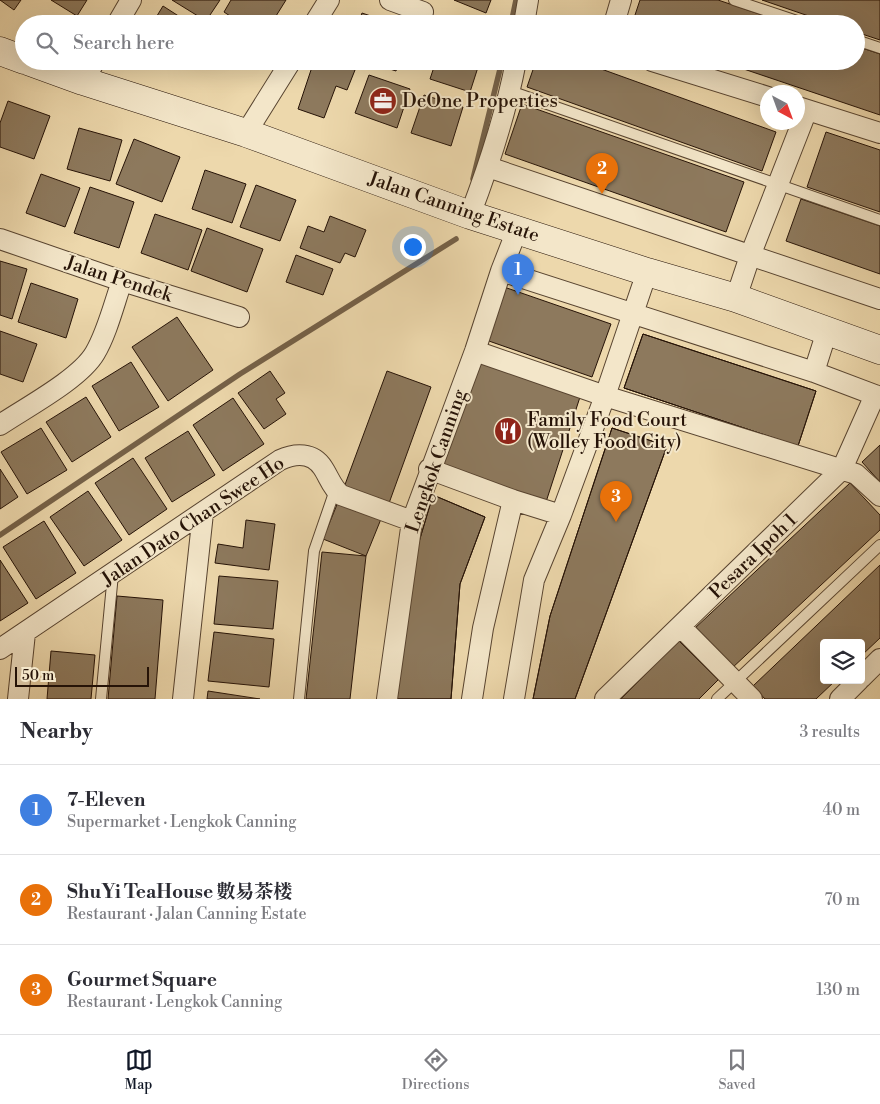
<!DOCTYPE html>
<html lang="en">
<head>
<meta charset="utf-8">
<style>
	body { margin:0; font-family:"Libre Bodoni","Noto Serif SC",serif; background:#f7f7f7; color:#2b2b33 }
	.controls { position:absolute; right:15px; bottom:15px; display:grid; overflow:hidden; border-radius:5px; box-shadow:0 5px 20px #0002 }
	.controls button { width:45px; height:45px; display:grid; place-items:center; padding:0; border:0; border-bottom:1px solid #e1e1e2; background:#fff; color:#2b2b33; font:25px sans-serif }
	.compass { position:absolute; left:760px; top:85px; width:45px; height:45px; border-radius:50%; background:#fff; box-shadow:0 5px 20px #0002; rotate:139deg }
	.scale { position:absolute; left:15px; bottom:12px; width:134px; box-sizing:border-box; padding-left:5px; border:2px solid #261307; border-top:0; font-size:14px; line-height:18px; white-space:nowrap; color:#261307; -webkit-text-stroke:4px #f3e6c9; paint-order:stroke }
	.you { position:absolute; left:412px; top:246px; width:18px; height:18px; margin:-12px; border:4px solid #fff; border-radius:50%; background:#1a73e8; box-shadow:0 0 0 8px #1a73e833 }
	.badge { display:grid; place-items:center; width:32px; height:32px; border-radius:50%; background:#111827; color:#fff; font-size:16px; font-weight:700 }
	.pin { position:absolute; translate:-50% -41px; filter:drop-shadow(0 1px 2px #0008) }
	.pin::after { content:''; position:absolute; top:26px; width:18px; height:15px; background:inherit; clip-path:polygon(0 0,100% 0,50% 100%) }
	.list { margin:0; padding:0; list-style:none }
	h2 { display:flex; justify-content:space-between; align-items:center; height:65px; margin:0; padding:0 20px; font-size:21px }
	h2 small { font-size:16px; font-weight:400; color:#7c7c81 }
	.list li { display:grid; grid-template-columns:32px 1fr auto; gap:15px; align-items:center; box-sizing:border-box; height:90px; padding:0 20px; border-top:1px solid #e1e1e2 }
	.list b { display:block; font-size:19px; white-space:nowrap }
	.list p { margin:0; font-size:16px; white-space:nowrap; color:#7c7c81 }
	.list em { font-size:16px; font-style:normal; color:#7c7c81 }
	.icon { flex:none; width:28px; height:28px; fill:none; stroke:currentColor; stroke-width:2; stroke-linecap:round; stroke-linejoin:round }
	.map { position:relative; flex:none; width:880px; height:699px; overflow:hidden }
	.search { position:absolute; background:#fff; box-shadow:0 5px 20px #0002; left:15px; right:15px; top:15px; height:55px; display:flex; align-items:center; gap:12px; box-sizing:border-box; padding:0 18px; border-radius:28px; color:#7c7c81; font-size:19px }
	.sheet { height:335px; background:#fff }
	nav { display:flex; justify-content:space-around; align-items:center; box-sizing:border-box; height:70px; border-top:1px solid #e1e1e2; background:#fff; font-size:14px; color:#7c7c81 }
	nav a { display:grid; justify-items:center; gap:2px }
	nav .on { color:#111827 }
	.map>svg:first-child { display:block }
</style>
</head>
<body>
<div class="map">
<svg width="880" height="699" viewBox="0 0 880 699">
	<rect width="100%" height="100%" fill="#edd8ac"/>
	<filter id="stains"><feTurbulence type="fractalNoise" baseFrequency=".004" numOctaves="4"/><feColorMatrix values="0 0 0 0 .2 0 0 0 0 .09 0 0 0 0 .02 0 0 0 .5 -.17"/></filter>
	<radialGradient id="worn" r=".72"><stop offset=".6" stop-color="#630" stop-opacity="0"/><stop offset="1" stop-color="#630" stop-opacity=".3"/></radialGradient>
	<g fill="none" stroke-linecap="round" stroke-linejoin="round">
		<path stroke="#756148" stroke-width="5.5" d="M 511,24 L 516,0
			M 473,179 L 502,61
			M 0,535 L 240,374 L 456,239"/>
	</g>
	<path fill="#8d795d" stroke="#261307" d="M 0,0 L 21,0 L 14,10 Z
		M 51,0 L 87,0 L 77,16 Z
		M 172,0 L 220,0 L 206,21 Z
		M 231,0 L 286,0 L 271,24 L 242,24 L 224,12 Z
		M 454,0 L 491,0 L 486,13 Z
		M 640,0 L 718,0 L 789,24 L 632,24 Z
		M 762,0 L 880,0 L 880,40 L 856,32 L 856,24 L 832,24 Z
		M 163,6 L 191,24 L 152,24 Z
		M 362,13 L 394,24 L 358,24 Z
		M 856,46 L 880,54 L 880,115 L 720,61 L 856,61 Z
		M 314,61 L 330,61 L 355,70 L 347,90 L 336,86 L 324,118 L 298,109 Z
		M 365,61 L 399,61 L 396,71 Z
		M 436,61 L 480,61 L 470,92 L 430,79 Z
		M 536,61 L 579,61 L 776,132 L 762,171 L 527,87 Z
		M 369,75 L 410,89 L 397,128 L 355,113 Z
		M 424,95 L 463,107 L 451,146 L 411,133 Z
		M 8,101 L 50,116 L 34,159 L 0,147 L 0,123 Z
		M 522,104 L 744,182 L 726,232 L 505,154 Z
		M 79,128 L 122,140 L 110,181 L 67,169 Z
		M 826,132 L 880,150 L 880,212 L 807,187 Z
		M 134,139 L 180,157 L 162,202 L 116,184 Z
		M 205,170 L 246,184 L 232,223 L 192,209 Z
		M 41,174 L 80,188 L 65,227 L 26,213 Z
		M 256,185 L 296,200 L 280,241 L 240,227 Z
		M 90,187 L 134,202 L 119,248 L 74,233 Z
		M 801,199 L 880,226 L 880,274 L 786,241 Z
		M 155,214 L 202,230 L 188,270 L 141,253 Z
		M 330,216 L 366,230 L 355,257 L 345,253 L 340,263 L 300,248 L 308,226 L 324,232 Z
		M 207,228 L 263,249 L 247,292 L 191,271 Z
		M 296,255 L 333,269 L 323,295 L 286,282 Z
		M 0,261 L 27,269 L 12,319 L 0,315 Z
		M 31,283 L 78,299 L 66,338 L 18,322 Z
		M 504,287 L 611,324 L 592,377 L 486,340 Z
		M 177,317 L 213,370 L 168,401 L 132,347 Z
		M 0,331 L 37,344 L 23,382 L 0,374 Z
		M 643,334 L 816,391 L 798,446 L 624,388 Z
		M 643,334 L 816,391 L 798,446 L 624,388 Z
		M 476,356 L 580,397 L 546,502 L 432,465 Z
		M 131,362 L 159,407 L 119,431 L 92,386 Z
		M 270,371 L 285,393 L 276,399 L 286,414 L 264,429 L 238,393 Z
		M 387,371 L 431,387 L 388,506 L 343,490 Z
		M 86,397 L 111,437 L 72,462 L 46,422 Z
		M 233,398 L 264,444 L 223,471 L 193,425 Z
		M 41,428 L 67,470 L 27,494 L 1,452 Z
		M 612,428 L 667,446 L 575,699 L 533,699 L 550,616 Z
		M 612,428 L 667,446 L 575,699 L 533,699 L 550,616 Z
		M 188,431 L 215,475 L 172,502 L 145,458 Z
		M 880,445 L 880,482 L 862,462 Z
		M 133,458 L 167,509 L 129,535 L 95,483 Z
		M 0,469 L 18,497 L 0,509 Z
		M 850,483 L 880,515 L 880,530 L 731,669 L 694,629 Z
		M 88,491 L 122,540 L 84,566 L 50,517 Z
		M 433,495 L 485,517 L 460,584 L 451,699 L 397,699 L 410,572 Z
		M 433,495 L 485,517 L 460,584 L 451,699 L 397,699 L 410,572 Z
		M 338,502 L 381,519 L 366,556 L 323,539 Z
		M 246,520 L 275,524 L 269,570 L 215,563 L 218,544 L 243,548 Z
		M 44,521 L 76,573 L 36,599 L 3,547 Z
		M 322,552 L 366,556 L 350,699 L 306,699 Z
		M 0,560 L 28,603 L 0,621 Z
		M 880,565 L 880,638 L 861,656 L 861,643 L 824,643 L 824,680 L 836,680 L 816,699 L 765,699 L 753,686 Z
		M 219,576 L 278,581 L 273,629 L 214,624 Z
		M 117,596 L 163,600 L 155,699 L 108,699 Z
		M 214,632 L 274,639 L 269,687 L 208,681 Z
		M 679,641 L 718,680 L 699,699 L 621,699 Z
		M 51,651 L 95,655 L 91,699 L 47,699 Z
		M 208,691 L 260,699 L 207,699 Z"/>
	<g fill="none" stroke-linecap="round" stroke-linejoin="round">
		<g stroke="#584430" stroke-width="12">
			<path id="lane" d="M 734,0 L 806,24
				M 856,40 L 880,48
				M 510,91 L 880,220
				M 101,699 L 113,574
				M 299,699 L 314,551 L 335,490
				M 717,699 L 880,545"/>
		</g>
		<g stroke="#584430" stroke-width="22">
			<path id="street" d="M 390,0 L 423,12
				M 117,24 L 131,0
				M 314,24 L 329,0
				M 524,24 L 528,0
				M 614,24 L 621,0
				M 652,61 L 768,97
				M 83,81 L 95,61
				M 798,107 L 880,133
				M 246,133 L 291,61
				M 488,167 L 880,299
				M 470,215 C 489,165 506,114 516,61
				M 0,239 L 122,281 L 239,317
				M 501,271 L 814,372 L 880,397
				M 736,298 L 750,256 L 807,110
				M 475,351 L 605,396 L 856,474 L 880,496
				M 814,372 L 827,331
				M 0,425 C 25,408 80,379 95,353 C 107,333 114,304 122,281
				M 429,469 L 513,500 L 561,515
				M 680,626 L 752,699
				M 0,649 L 280,460 C 295,453 313,452 323,468 C 329,477 332,488 341,495 L 412,521
				M 861,678 L 880,659
				M 18,699 L 25,633
				M 183,699 L 203,513
				M 387,699 L 412,521 L 475,351 L 501,271 L 517,230
				M 472,699 L 483,628 L 513,500
				M 514,699 L 534,580 L 561,515 L 605,396 L 647,272
				M 605,699 L 842,469 L 875,395
				M 840,699 L 859,680"/>
		</g>
		<g stroke="#261307" stroke-width="29">
			<path id="secondary" d="M 0,51 L 24,60
				M 28,61 L 83,81 L 246,133 L 470,215 L 647,272 L 736,298 L 880,350"/>
		</g>
		<use href="#lane" stroke="#f3e6c9" stroke-width="10"/>
		<use href="#street" stroke="#f3e6c9" stroke-width="20"/>
		<use href="#secondary" stroke="#f3e6c9" stroke-width="28"/>
	</g>
	<defs>
		<g id="office-disc" transform="scale(1.4375)"><circle r="9.5" fill="#8f2418" stroke="#f3e6c9"/><path d="M-6-3h4V-5.5h4V-3h4V5H-6ZM-1-4.5V-3h2v-1.5ZM-6 0V1H6V0Z" fill="#fff"/></g>
		<g id="restaurant-disc" transform="scale(1.4375)"><circle r="9.5" fill="#8f2418" stroke="#f3e6c9"/><path d="M-5-6h1v4h1v-4h1v4h1v-4h1v5L-1.5 .5V6h-2V.5L-5-1ZM5-6V6H3V1.5H1.5Q1.5-4 5-6Z" fill="#fff"/></g>
	</defs>
	<g fill-rule="evenodd">
		<use href="#office-disc" x="383" y="101"/>
		<use href="#restaurant-disc" x="508" y="431"/>
	</g>
	<g text-anchor="middle" dominant-baseline="central" stroke-width="4" stroke-linejoin="round" paint-order="stroke">
		<g font-size="19" fill="#261307" stroke="#f3e6c9" text-anchor="start">
			<text x="402" y="101">DeOne Properties</text>
			<text x="527" y="420">Family Food Court<tspan x="527" dy="22">(Wolley Food City)</tspan></text>
		</g>
		<g font-size="19" fill="#261307" stroke="#f3e6c9">
			<text transform="translate(454 207) rotate(19)">Jalan Canning Estate</text>
			<text transform="translate(119 279) rotate(18)">Jalan Pendek</text>
			<text transform="translate(436 461) rotate(-71)">Lengkok Canning</text>
			<text transform="translate(193 521) rotate(-34)">Jalan Dato Chan Swee Ho</text>
			<text transform="translate(753 556) rotate(-44)">Pesara Ipoh 1</text>
		</g>
	</g>
	<rect width="100%" height="100%" filter="url(#stains)"/>
	<rect width="100%" height="100%" fill="url(#worn)"/>
</svg>
<div class="controls">
<button><svg class="icon" aria-label="layers" viewBox="0 0 24 24"><path d="M12 4l9 5-9 5-9-5zM3 14l9 5 9-5"/></svg></button>
</div>
<svg class="compass" viewBox="-18 -18 36 36"><path d="M0-13l5 13h-10z" fill="#e53935"/><path d="M0 13l5-13h-10z" fill="#7c7c81"/></svg>
<div class="scale">50 m</div>
<div class="you"></div>
<div class="pin badge" style="left:518px;top:295px;background:#3f7fe0">1</div>
<div class="pin badge" style="left:602px;top:194px;background:#e8710a">2</div>
<div class="pin badge" style="left:616px;top:522px;background:#e8710a">3</div>
<div class="search"><svg class="icon" aria-label="search" viewBox="0 0 24 24"><circle cx="10" cy="10" r="6"/><path d="M15 15l6 6"/></svg>Search here</div>
</div>
<section class="sheet">
<h2>Nearby<small>3 results</small></h2>
<ul class="list">
<li><span class="badge" style="background:#3f7fe0">1</span><div><b>7-Eleven</b><p>Supermarket · Lengkok Canning</p></div><em>40 m</em></li>
<li><span class="badge" style="background:#e8710a">2</span><div><b>ShuYi TeaHouse 數易茶楼</b><p>Restaurant · Jalan Canning Estate</p></div><em>70 m</em></li>
<li><span class="badge" style="background:#e8710a">3</span><div><b>Gourmet Square</b><p>Restaurant · Lengkok Canning</p></div><em>130 m</em></li>
</ul>
</section>
<nav>
<a class="on"><svg class="icon" aria-label="map" viewBox="0 0 24 24"><path d="M3 6l6-2 6 2 6-2v14l-6 2-6-2-6 2zM9 4v14M15 6v14"/></svg>Map</a>
<a><svg class="icon" aria-label="directions" viewBox="0 0 24 24"><path d="M12 3l9 9-9 9-9-9zM9 14v-3h6M13 9l2 2-2 2"/></svg>Directions</a>
<a><svg class="icon" aria-label="saved" viewBox="0 0 24 24"><path d="M7 4h10v16l-5-4-5 4z"/></svg>Saved</a>
</nav>
</body>
</html>
